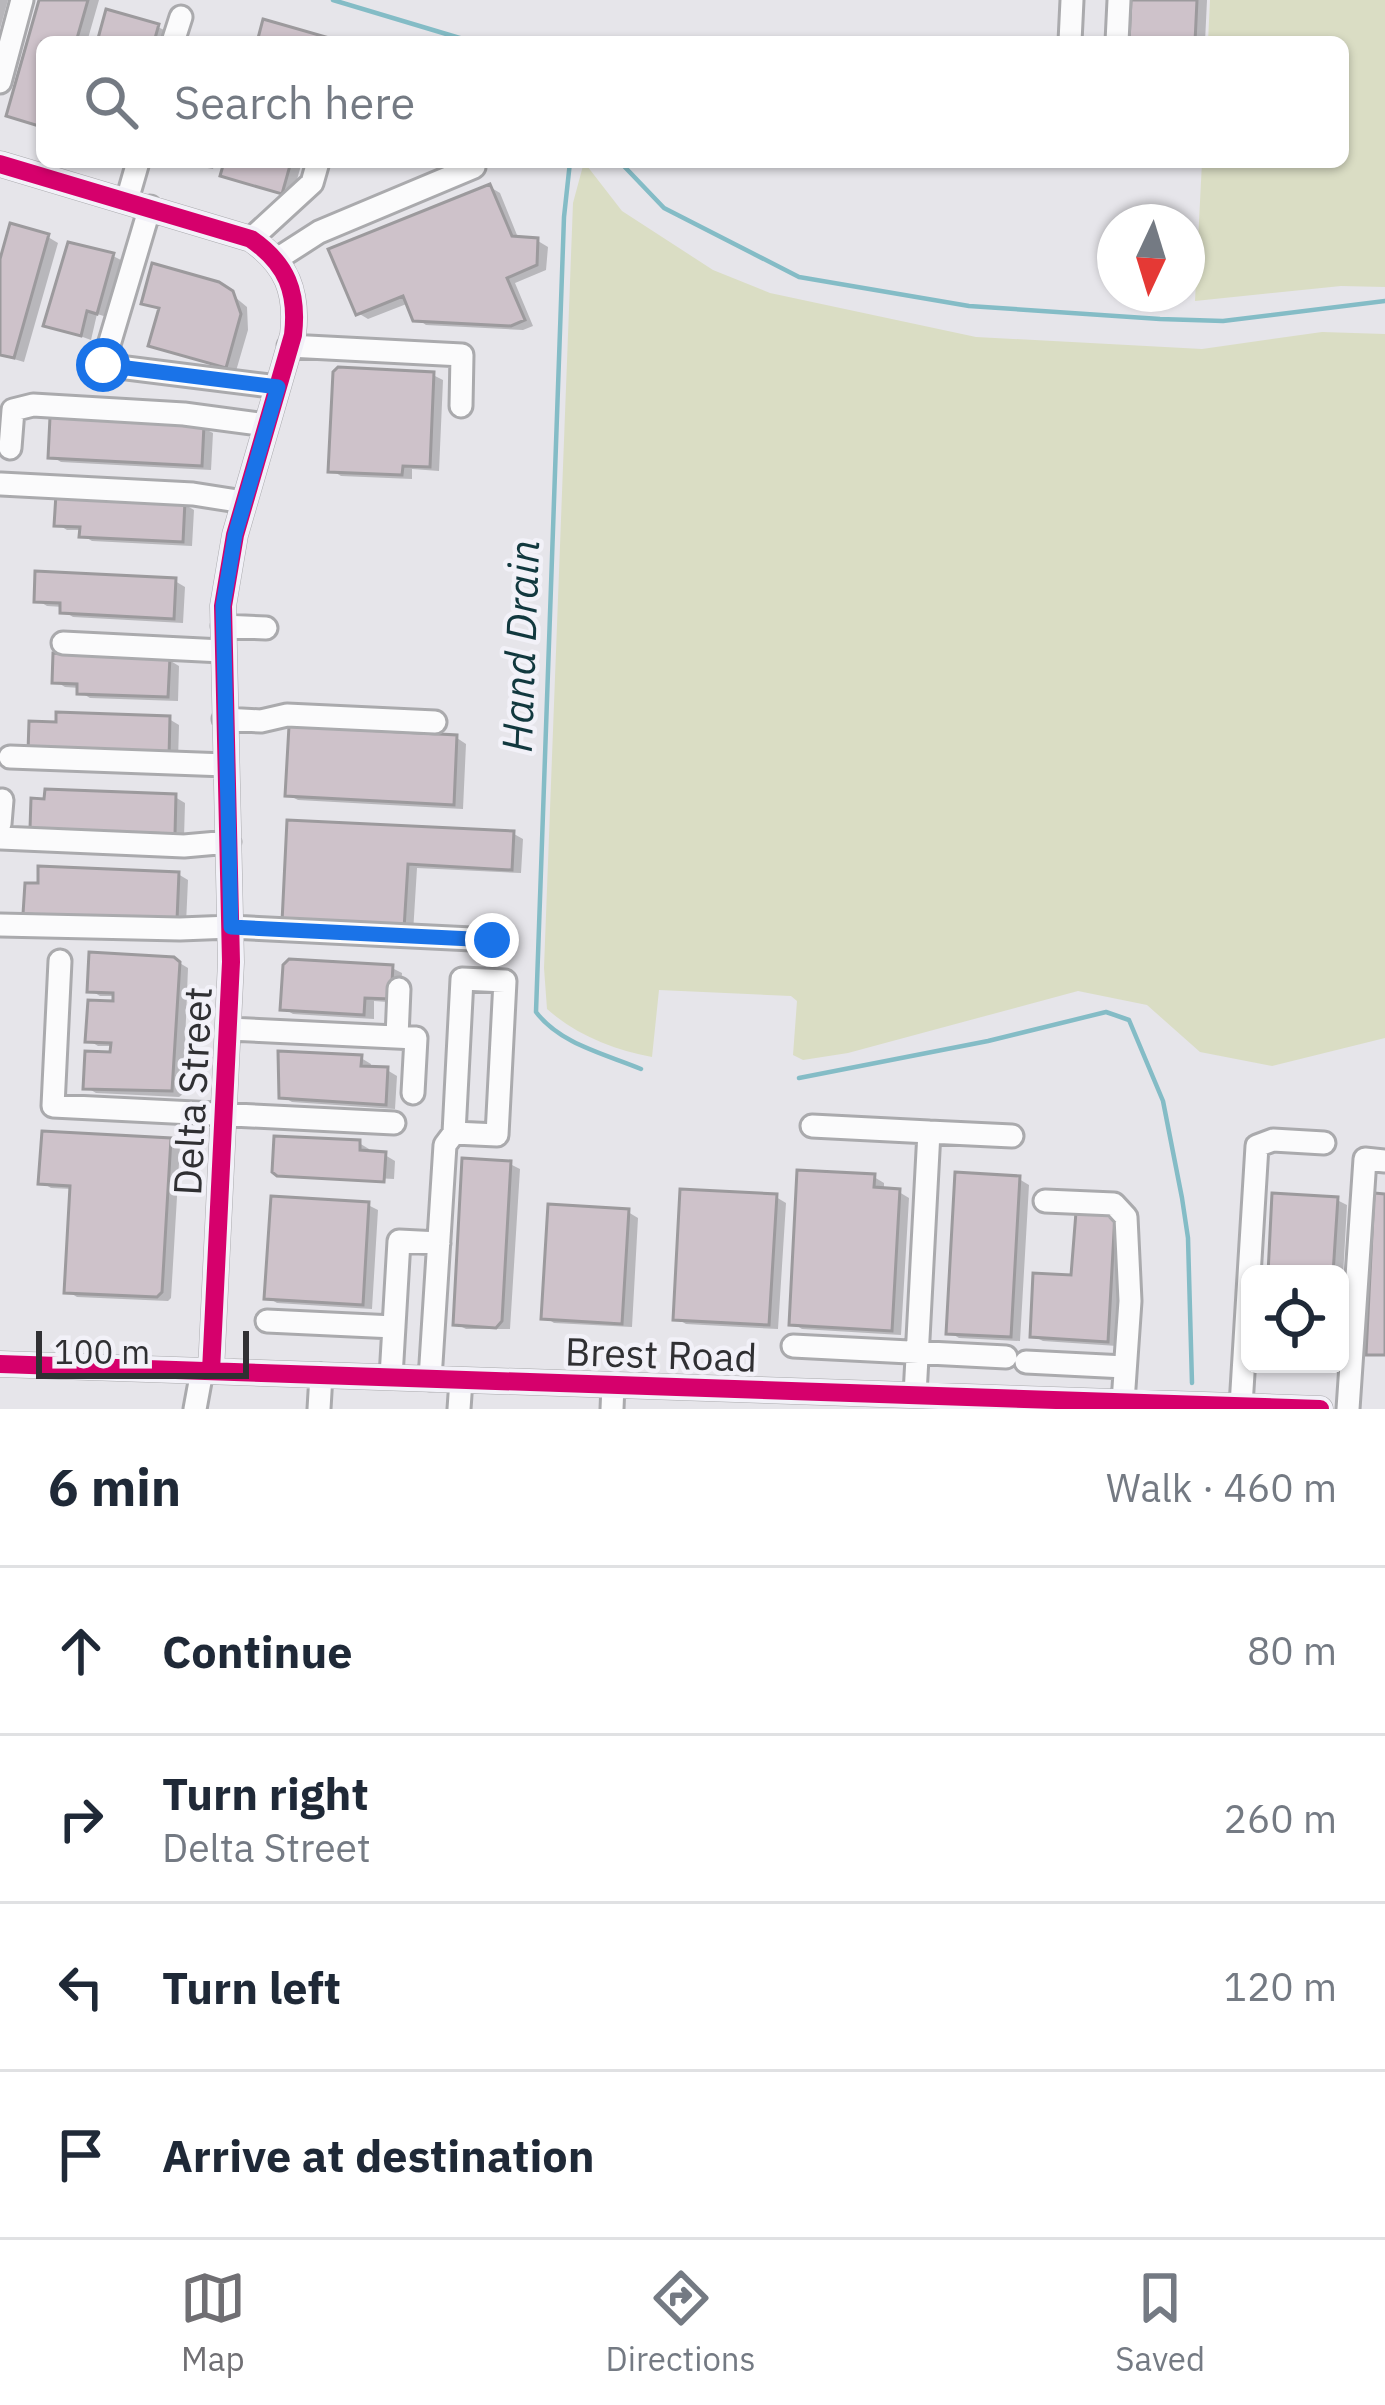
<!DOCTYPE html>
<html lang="en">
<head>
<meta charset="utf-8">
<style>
	body { margin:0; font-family:"IBM Plex Sans",sans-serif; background:#f6f6f7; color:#1f2937 }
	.controls { position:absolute; right:36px; bottom:36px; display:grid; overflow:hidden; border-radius:18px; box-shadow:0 3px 9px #0004 }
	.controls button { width:108px; height:108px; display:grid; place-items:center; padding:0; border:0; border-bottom:3px solid #e0e1e3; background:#fff; color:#1f2937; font:60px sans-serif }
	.compass { position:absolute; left:1097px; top:204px; width:108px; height:108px; border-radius:50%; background:#fff; box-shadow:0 3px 9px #0004; rotate:184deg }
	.scale { position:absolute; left:36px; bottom:30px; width:213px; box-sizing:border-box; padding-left:12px; border:6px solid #303033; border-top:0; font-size:33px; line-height:42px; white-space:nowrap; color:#303033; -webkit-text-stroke:9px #f2f1f8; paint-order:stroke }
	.stop { position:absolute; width:36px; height:36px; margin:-27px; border:9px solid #1a73e8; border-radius:50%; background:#fff }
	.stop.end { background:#1a73e8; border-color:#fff; box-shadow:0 3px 12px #0008 }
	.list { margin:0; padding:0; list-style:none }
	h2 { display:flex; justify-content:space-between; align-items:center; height:156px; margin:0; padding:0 48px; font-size:51px }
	h2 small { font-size:39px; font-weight:400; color:#747a83 }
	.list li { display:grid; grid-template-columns:78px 1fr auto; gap:36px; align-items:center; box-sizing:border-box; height:168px; padding:0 48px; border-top:3px solid #e0e1e3 }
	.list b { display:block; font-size:45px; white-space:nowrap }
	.list p { margin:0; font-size:39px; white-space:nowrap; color:#747a83 }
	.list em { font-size:39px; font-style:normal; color:#747a83 }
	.icon { flex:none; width:66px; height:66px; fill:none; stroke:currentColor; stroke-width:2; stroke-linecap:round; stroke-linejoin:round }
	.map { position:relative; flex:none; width:1385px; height:1409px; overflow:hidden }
	.search { position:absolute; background:#fff; box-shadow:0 3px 9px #0004; left:36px; right:36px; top:36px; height:132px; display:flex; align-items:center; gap:30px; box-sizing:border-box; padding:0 42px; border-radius:18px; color:#747a83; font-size:45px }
	.sheet { height:828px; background:#fff }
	nav { display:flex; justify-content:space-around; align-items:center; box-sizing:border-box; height:168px; border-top:3px solid #e0e1e3; background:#fff; font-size:33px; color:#747a83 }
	nav a { display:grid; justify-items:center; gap:6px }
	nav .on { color:#706f73 }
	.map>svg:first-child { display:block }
</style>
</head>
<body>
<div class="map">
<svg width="1385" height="1409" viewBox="0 0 1385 1409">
	<rect width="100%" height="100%" fill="#e6e5ea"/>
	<path fill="#daddc4" d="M 1210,0 L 1385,0 L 1385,287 L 1341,286 L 1195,301 L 1202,162 L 1343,162 L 1343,42 L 1208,42 Z
		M 584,162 L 622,211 L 713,270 L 770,293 L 976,337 L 1202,349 L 1322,332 L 1385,334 L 1385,1038 L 1272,1066 L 1200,1052 L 1147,1005 L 1078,991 L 848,1053 L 803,1060 L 793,1055 L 797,1001 L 791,996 L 659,990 L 652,1057 C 614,1050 576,1035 547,1009 L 544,968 L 573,203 Z"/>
	<path fill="#0003" d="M 0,0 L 8,0 L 0,29 Z
		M 42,0 L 99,0 L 87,42 L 42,42 L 42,128 L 10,115 Z
		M 1134,0 L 1207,0 L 1205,42 L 1132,42 Z
		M 158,27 L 168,32 L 165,42 L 100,42 Z
		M 174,162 L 215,162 L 213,169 Z
		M 227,162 L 302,162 L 292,197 L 233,180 L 224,175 Z
		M 490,187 L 500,193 L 519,240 L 538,241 L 548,247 L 546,270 L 515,283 L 533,326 L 523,330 L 426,325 L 416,318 L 409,303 L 368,319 L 358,313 Z
		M 48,237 L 58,243 L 24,362 L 0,355 L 0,270 Z
		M 113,256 L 123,261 L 107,317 L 97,314 L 91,340 L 47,324 Z
		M 224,288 L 247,307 L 248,330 L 236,371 L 151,344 L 161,310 L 144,302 Z
		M 433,375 L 443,380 L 439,471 L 412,469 L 412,479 L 341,476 L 331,470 Z
		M 203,428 L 213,433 L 211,470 L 61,462 L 51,456 Z
		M 184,504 L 194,510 L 192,546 L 92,541 L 82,535 L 83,530 L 67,530 L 57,524 Z
		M 175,581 L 185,587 L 183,623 L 73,617 L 63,611 L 63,607 L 47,606 L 37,600 Z
		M 169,660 L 179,666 L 178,701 L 90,698 L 80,692 L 80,688 L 65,687 L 55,681 Z
		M 169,719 L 179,725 L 178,761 L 41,756 Z
		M 457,738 L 466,744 L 463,809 L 298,800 L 288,795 Z
		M 175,797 L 185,803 L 184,838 L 43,833 L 33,827 Z
		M 290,823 L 514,834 L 523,839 L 521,873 L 417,868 L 413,933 L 295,926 Z
		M 178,874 L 188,880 L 186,924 L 36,918 L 26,912 Z
		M 178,962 L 188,968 L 183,1094 L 179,1097 L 96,1093 L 86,1087 L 113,1055 L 114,1046 L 98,1046 L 88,1040 L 116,1004 L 116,996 L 100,996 L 90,990 Z
		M 392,968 L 402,973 L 400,1003 L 374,1001 L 374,1019 L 293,1014 L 283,1008 Z
		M 361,1058 L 371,1064 L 370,1069 L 387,1070 L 397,1076 L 395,1109 L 292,1102 L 282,1096 Z
		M 170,1141 L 180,1146 L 171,1298 L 168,1301 L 77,1297 L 67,1291 L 72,1189 L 51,1188 L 41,1182 Z
		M 359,1143 L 369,1149 L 369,1154 L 385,1155 L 395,1161 L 394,1179 L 281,1173 Z
		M 510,1164 L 520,1169 L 510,1329 L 466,1329 L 456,1324 Z
		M 874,1177 L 884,1183 L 884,1191 L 899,1192 L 909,1198 L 901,1335 L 802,1329 L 792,1323 Z
		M 1019,1179 L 1029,1185 L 1020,1341 L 959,1338 L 949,1332 Z
		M 776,1197 L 786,1203 L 778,1329 L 686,1324 L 676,1318 Z
		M 1337,1200 L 1347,1205 L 1340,1330 L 1340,1274 L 1271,1274 Z
		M 368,1205 L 378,1210 L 372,1309 L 277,1303 L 267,1297 Z
		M 628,1212 L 638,1218 L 632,1327 L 554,1323 L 545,1317 Z
		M 1114,1217 L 1124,1223 L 1117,1346 L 1043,1341 L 1033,1336 Z"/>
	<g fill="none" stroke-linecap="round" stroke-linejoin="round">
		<path stroke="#84bcc6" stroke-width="4.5" d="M 333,0 L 473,42
			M 570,162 L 564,217 L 536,1012 C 560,1044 605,1054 641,1069
			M 620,162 L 664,208 L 799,277 L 969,306 L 1160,319 L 1223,321 L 1385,301
			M 799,1078 L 988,1041 L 1106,1012 L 1129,1020 L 1163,1101 L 1182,1198 L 1188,1238 L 1192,1383"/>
	</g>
	<path fill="#cec2ca" stroke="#9c9a9d" stroke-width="3" d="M 39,0 L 88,0 L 76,42 L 42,42 L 42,127 L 6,116 Z
		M 1131,0 L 1197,0 L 1195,42 L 1129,42 Z
		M 106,9 L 159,24 L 154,42 L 97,42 Z
		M 263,19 L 326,37 L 325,42 L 257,42 Z
		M 224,162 L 291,162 L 282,194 L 220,176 Z
		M 490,184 L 512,236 L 538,238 L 537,265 L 507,278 L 525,320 L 511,326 L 413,321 L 403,296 L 356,315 L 328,249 Z
		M 10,223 L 49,234 L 14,358 L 0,355 L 0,259 Z
		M 68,242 L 114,253 L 97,314 L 87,311 L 81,336 L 43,326 Z
		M 152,263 L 219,282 L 233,291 L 241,314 L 226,368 L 148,346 L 159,308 L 141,304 Z
		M 338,367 L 434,372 L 430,467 L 403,466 L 402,475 L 328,472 L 333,372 Z
		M 50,417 L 204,425 L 202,466 L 48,458 Z
		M 56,494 L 185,501 L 183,542 L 79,537 L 80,527 L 54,526 Z
		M 35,571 L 176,578 L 174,619 L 60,613 L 60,603 L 34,602 Z
		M 53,653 L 170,657 L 168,697 L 77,694 L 77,684 L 52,683 Z
		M 56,712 L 170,716 L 169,757 L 28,752 L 29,721 L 56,722 Z
		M 289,726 L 457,735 L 454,805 L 285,796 Z
		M 45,789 L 176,794 L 175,834 L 30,829 L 31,798 L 44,799 Z
		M 287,820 L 514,831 L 512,870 L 408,864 L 404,929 L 282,922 Z
		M 38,866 L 179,872 L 177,920 L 23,914 L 25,883 L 38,883 Z
		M 89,952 L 174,957 L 180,962 L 172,1091 L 83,1089 L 85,1051 L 110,1052 L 111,1043 L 85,1042 L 88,1000 L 113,1001 L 113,993 L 87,992 Z
		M 289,959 L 393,965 L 391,999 L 365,998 L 364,1015 L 280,1010 L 283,965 Z
		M 278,1051 L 362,1055 L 361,1066 L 388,1067 L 386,1105 L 279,1098 Z
		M 42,1131 L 171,1138 L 162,1292 L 157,1297 L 64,1293 L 70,1186 L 38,1184 Z
		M 274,1136 L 360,1140 L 360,1150 L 386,1152 L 384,1182 L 277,1176 L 272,1172 Z
		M 462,1158 L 511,1161 L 502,1321 L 496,1328 L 453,1325 Z
		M 797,1170 L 875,1174 L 874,1187 L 900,1189 L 892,1331 L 789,1325 Z
		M 955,1172 L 1020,1176 L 1011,1337 L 946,1334 Z
		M 680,1189 L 777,1194 L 769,1325 L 673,1320 Z
		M 1272,1193 L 1338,1197 L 1333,1274 L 1268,1274 Z
		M 1374,1193 L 1385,1194 L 1385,1355 L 1366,1355 Z
		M 271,1196 L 369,1202 L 363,1305 L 264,1299 Z
		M 548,1204 L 629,1209 L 622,1324 L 541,1319 Z
		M 1076,1212 L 1115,1214 L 1108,1342 L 1030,1337 L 1033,1273 L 1071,1275 Z"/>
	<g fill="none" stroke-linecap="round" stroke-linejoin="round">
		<g stroke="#aaaaad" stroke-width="27">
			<path id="minor" d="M 173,42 L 181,17
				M 1070,42 L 1072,0
				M 1117,42 L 1119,0
				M 0,82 L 22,0
				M 0,164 L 251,239 C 287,264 298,292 293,335 L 235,535 L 223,606 L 231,962 L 211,1371
				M 127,200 L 138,162
				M 150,207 L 103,365 L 278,387
				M 251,239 L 312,183 L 318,162
				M 277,259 L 319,232 L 474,167
				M 289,346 L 462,355 L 461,406
				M 10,448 L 13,410 L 33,405 L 184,414 L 267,425
				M 1,484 L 193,494 L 244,502
				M 223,626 L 266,628
				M 63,643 L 222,651
				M 224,719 L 261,721 L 287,715 L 435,722
				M 10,757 L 226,765
				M 0,824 L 2,800
				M 0,838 L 184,846 L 229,842
				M 0,925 L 180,929 L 231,927 L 492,940
				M 60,961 L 53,1106 L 394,1123
				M 229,1029 L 416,1038 L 413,1093
				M 397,1037 L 399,989
				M 812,1126 L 929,1132
				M 1045,1201 L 1114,1204 L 1126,1217 L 1130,1301 L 1123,1402
				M 267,1321 L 394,1327
				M 793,1346 L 1006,1357
				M 1026,1362 L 1125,1367
				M 0,1364 L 1320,1409
				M 391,1377 L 399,1241 L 439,1243
				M 430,1379 L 445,1145 L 454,1133 L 497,1135 L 505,981 L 462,979 L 454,1133
				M 915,1395 L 929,1132 L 1012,1136
				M 1241,1406 L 1257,1146 L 1273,1140 L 1324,1143
				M 195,1409 L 202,1371
				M 319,1409 L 321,1375
				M 459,1409 L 461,1380
				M 612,1409 L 613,1385
				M 1348,1409 L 1365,1159 L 1385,1161"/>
		</g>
		<use href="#minor" stroke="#fbfbfc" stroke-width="21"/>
		<g stroke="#f2f1f8" stroke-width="26">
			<path id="cycleway" d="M 0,164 L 251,239 C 287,264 298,292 293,335 L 235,535 L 223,606 L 231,962 L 211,1371
				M 0,1364 L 1320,1409"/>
		</g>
		<use href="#cycleway" stroke="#d6006c" stroke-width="18"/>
	</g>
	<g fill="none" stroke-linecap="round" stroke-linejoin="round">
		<path stroke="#1a73e8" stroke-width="15" d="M 103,365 L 278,387 L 235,535 L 223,606 L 231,927 L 492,940"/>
	</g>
	<g text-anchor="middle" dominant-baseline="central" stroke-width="9" stroke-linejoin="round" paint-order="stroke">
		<g font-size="39" fill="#303033" stroke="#f2f1f8">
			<text transform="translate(192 1091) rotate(-87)">Delta Street</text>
			<text transform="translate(661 1354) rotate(2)">Brest Road</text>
		</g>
		<g font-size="42" font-style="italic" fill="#11383e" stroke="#f2f1f8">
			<text transform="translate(520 646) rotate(-88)">Hand Drain</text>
		</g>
	</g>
</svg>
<div class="controls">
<button><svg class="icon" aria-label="locate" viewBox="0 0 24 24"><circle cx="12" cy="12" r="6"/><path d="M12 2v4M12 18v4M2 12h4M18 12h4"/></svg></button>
</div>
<svg class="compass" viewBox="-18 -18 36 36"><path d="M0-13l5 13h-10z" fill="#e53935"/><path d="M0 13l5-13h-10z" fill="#747a83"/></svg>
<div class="scale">100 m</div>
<div class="stop" style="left:103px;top:365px"></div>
<div class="stop end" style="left:492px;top:940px"></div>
<div class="search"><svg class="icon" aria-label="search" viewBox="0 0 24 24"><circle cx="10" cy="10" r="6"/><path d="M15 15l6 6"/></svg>Search here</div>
</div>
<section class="sheet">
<h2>6 min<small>Walk · 460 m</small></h2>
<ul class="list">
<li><svg class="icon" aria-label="ahead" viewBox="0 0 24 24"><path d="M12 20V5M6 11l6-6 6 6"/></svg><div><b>Continue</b></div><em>80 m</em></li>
<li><svg class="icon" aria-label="right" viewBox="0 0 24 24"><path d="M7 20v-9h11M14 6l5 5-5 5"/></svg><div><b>Turn right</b><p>Delta Street</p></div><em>260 m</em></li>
<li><svg class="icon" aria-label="left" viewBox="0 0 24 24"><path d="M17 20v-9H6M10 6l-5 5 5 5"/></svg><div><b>Turn left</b></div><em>120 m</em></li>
<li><svg class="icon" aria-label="arrive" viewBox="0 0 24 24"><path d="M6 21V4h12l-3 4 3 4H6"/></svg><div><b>Arrive at destination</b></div></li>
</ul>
</section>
<nav>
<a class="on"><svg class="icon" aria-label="map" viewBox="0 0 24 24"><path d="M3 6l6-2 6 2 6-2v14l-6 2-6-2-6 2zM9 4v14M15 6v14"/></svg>Map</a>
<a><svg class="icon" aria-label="directions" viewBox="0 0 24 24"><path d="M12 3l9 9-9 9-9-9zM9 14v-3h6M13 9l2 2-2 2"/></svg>Directions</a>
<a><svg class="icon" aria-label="saved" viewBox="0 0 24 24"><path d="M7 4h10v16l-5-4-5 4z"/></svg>Saved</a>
</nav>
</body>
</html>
